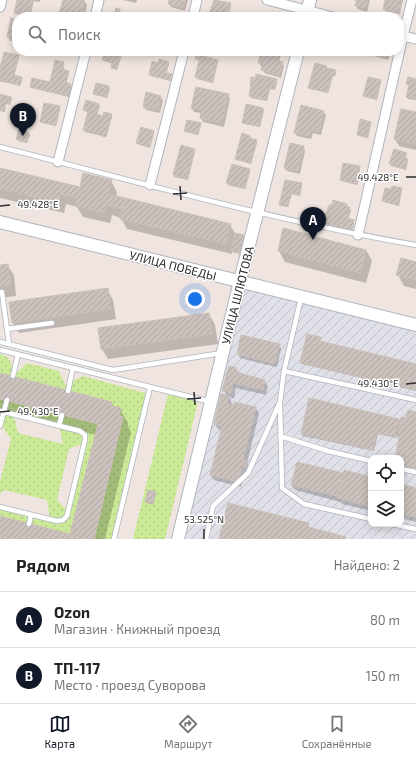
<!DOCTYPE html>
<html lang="ru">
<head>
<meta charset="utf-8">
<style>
	body { margin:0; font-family:"Exo 2",sans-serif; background:#f2f2f2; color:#222 }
	.controls { position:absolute; right:12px; bottom:12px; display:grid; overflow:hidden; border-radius:8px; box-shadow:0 2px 10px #0003 }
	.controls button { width:36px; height:36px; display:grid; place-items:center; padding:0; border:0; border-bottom:1px solid #e0e0e0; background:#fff; color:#222; font:20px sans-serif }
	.you { position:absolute; left:195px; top:299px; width:14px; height:14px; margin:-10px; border:3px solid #fff; border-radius:50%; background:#1a73e8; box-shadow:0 0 0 6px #1a73e833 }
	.badge { display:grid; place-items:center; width:26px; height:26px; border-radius:50%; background:#111827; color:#fff; font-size:13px; font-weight:700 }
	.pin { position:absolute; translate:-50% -33px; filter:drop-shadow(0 1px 2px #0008) }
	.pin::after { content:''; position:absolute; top:21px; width:14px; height:12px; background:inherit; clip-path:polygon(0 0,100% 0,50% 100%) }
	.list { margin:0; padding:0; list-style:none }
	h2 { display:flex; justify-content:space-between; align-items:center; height:52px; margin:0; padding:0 16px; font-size:17px }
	h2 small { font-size:13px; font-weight:400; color:#767676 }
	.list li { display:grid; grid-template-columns:26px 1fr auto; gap:12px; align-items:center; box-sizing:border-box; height:56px; padding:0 16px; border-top:1px solid #e0e0e0 }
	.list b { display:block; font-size:15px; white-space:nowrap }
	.list p { margin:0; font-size:13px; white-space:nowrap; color:#767676 }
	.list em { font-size:13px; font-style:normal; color:#767676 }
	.icon { flex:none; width:22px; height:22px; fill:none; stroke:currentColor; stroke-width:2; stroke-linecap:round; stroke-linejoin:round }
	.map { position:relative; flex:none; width:416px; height:539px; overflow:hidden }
	.search { position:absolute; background:#fff; box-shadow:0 2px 10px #0003; left:12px; right:12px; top:12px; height:44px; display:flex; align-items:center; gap:10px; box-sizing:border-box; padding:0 14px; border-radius:16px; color:#767676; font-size:15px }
	.sheet { height:164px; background:#fff }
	nav { display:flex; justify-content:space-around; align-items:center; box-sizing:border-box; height:56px; border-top:1px solid #e0e0e0; background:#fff; font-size:11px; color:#767676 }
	nav a { display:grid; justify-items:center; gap:2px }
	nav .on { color:#111827 }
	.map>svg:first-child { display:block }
</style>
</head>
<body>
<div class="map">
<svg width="416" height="539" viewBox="0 0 416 539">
	<defs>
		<pattern id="industrial-furrows" width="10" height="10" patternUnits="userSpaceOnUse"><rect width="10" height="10" fill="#e0e0e8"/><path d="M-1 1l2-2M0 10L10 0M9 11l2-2" fill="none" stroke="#c0c0c7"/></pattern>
		<pattern id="green-dots" width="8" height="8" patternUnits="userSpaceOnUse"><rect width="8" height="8" fill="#cbea98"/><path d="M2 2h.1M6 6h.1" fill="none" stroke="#afc983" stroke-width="1.8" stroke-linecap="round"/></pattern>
		<pattern id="building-hatch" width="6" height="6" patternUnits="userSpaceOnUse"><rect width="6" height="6" fill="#cbc2bd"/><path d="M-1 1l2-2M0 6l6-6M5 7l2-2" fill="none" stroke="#afa7a3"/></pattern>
	</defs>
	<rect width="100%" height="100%" fill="#efe4df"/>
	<path fill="url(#industrial-furrows)" fill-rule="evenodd" d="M 244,287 L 416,328 L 416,539 L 185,539 ZM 371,458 L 401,458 L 401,524 L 371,524 Z"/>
	<path fill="url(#green-dots)" fill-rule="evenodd" d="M 0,354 C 12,357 12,366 13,376 L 27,363 L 59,371 L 68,390 L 73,381 L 83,376 L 149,394 L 114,539 L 94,539 L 123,418 L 119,416 L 121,408 L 111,406 L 112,402 L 0,373 Z
		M 168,394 L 198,402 L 165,539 L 133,539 Z
		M 0,399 L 98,424 L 70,534 L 0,516 L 0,507 L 50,519 L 47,500 L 4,490 L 0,494 L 0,482 L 11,439 L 0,423 ZM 13,414 L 59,425 L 63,444 L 18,433 ZM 84,443 L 68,511 L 57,500 L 69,449 Z"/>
	<path fill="#0003" d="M 18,0 L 40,0 L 40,2 L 34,1 L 30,17 L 16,14 L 15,13 Z
		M 64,0 L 84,0 L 87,5 L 84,17 L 60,17 Z
		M 123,0 L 137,0 L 136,3 Z
		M 170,0 L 188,0 L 185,11 L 171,7 L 169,3 Z
		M 215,0 L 230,4 L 231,6 L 228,17 L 212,13 L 212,11 Z
		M 353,0 L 370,0 L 367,12 L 358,9 L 356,6 L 357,1 Z
		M 386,0 L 403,0 L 400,14 L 385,11 L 384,9 Z
		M 272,14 L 282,17 L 271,17 Z
		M 17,21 L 17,42 L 10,41 L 8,37 Z
		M 54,51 L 74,51 L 73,55 Z
		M 106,51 L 123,51 L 117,70 L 113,69 L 113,64 L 104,61 L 104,60 Z
		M 258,51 L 280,51 L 281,53 L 279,62 L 282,63 L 284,66 L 281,78 L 265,73 L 263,70 L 263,67 L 261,66 L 259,63 L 261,53 Z
		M 371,51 L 390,51 L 388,60 L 371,55 Z
		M 18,56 L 19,58 L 14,76 L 21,78 L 22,80 L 20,86 L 0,81 L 0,71 Z
		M 196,58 L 217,60 L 218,62 L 213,83 L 197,79 L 196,77 L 200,61 Z
		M 168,62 L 169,64 L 166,74 L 171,75 L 171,81 L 151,76 L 150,75 L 159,64 Z
		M 64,63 L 63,70 L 69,73 L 66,84 L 72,86 L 69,97 L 32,88 L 31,86 L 50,83 Z
		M 326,67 L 327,69 L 335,71 L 336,73 L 335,76 L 333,76 L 328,93 L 310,89 L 309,88 Z
		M 276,79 L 277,81 L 275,90 L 270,89 L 267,101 L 251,98 L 250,96 L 252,87 L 251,85 Z
		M 416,80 L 416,100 L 408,99 L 407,97 L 410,86 L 407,84 Z
		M 380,81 L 381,82 L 377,100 L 365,97 L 364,96 Z
		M 97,84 L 109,87 L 110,89 L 107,98 L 95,95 L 94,94 Z
		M 0,95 L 11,98 L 12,99 L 10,105 L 6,104 L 5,112 L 0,111 Z
		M 228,95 L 230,99 L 224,127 L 203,122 L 201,118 L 202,113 L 194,112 L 192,108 Z
		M 160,97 L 163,100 L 160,113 L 146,110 L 144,106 Z
		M 99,105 L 100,106 L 97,115 L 104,117 L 111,115 L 112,117 L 106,137 L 85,132 L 84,130 L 89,113 L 84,110 Z
		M 59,107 L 60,109 L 56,126 L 42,123 L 41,121 Z
		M 263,109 L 264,110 L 260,127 L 244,124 L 243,122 Z
		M 323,111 L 326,115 L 321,135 L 313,133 L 311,139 L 297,136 L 295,132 Z
		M 416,113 L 416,150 L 399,146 L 395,139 Z
		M 370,123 L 371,124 L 368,138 L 359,136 L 358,134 Z
		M 200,124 L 201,126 L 198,135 L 186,132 L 185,130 Z
		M 153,132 L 154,133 L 150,148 L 138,144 L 137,143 Z
		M 29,133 L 30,135 L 27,143 L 18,141 L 17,139 Z
		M 250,137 L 257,143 L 251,164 L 237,160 L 236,159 Z
		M 303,147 L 305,151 L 300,174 L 287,171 L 285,168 Z
		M 194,150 L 195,151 L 188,180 L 174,177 L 174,175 Z
		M 406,154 L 406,159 L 408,161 L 406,170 L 391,166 L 390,164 Z
		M 360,167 L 360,169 L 357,185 L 341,181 L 341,180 Z
		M 0,169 L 80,189 L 111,181 L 117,192 L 116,197 L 230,225 L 236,235 L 243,236 L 244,238 L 240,254 L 232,252 L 232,254 L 127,229 L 121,218 L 112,215 L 110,223 L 83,217 L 77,207 L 66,204 L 64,213 L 0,198 Z
		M 249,170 L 250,172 L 245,189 L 228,185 L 228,183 Z
		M 286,181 L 301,184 L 302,186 L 300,196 L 292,194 L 288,207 L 281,206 L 280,204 Z
		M 401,189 L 402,190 L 399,206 L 384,202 L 383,201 L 392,190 Z
		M 346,205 L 347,208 L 351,210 L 348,220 L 354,221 L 354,223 L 352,231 L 315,221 L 314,220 L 327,215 Z
		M 366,250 L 372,261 L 366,283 L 285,262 L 279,251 Z
		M 416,263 L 416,289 L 404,286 L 398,275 Z
		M 7,265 L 14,275 L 16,296 L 0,298 L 0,266 Z
		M 107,289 L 113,300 L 116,319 L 19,333 L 13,322 Z
		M 209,314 L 215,325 L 218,344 L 108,359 L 102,349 Z
		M 321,338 L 321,342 L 416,365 L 416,391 L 302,364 L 301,363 Z
		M 279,345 L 281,349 L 277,367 L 240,358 L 238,354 Z
		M 236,369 L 239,374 L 264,381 L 268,386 L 266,395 L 236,388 L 234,398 L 229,397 L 232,403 L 231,406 L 234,407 L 235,403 L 256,408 L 259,414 L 247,463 L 250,467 L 249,472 L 245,471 L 241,487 L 214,480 L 211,475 L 222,430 L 218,429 L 215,424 L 227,396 L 224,391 Z
		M 0,374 L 112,403 L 114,407 L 120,409 L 128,423 L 128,426 L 131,432 L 105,539 L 0,539 L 0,517 L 71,536 L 96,435 L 0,410 Z
		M 416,413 L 416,474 L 401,471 L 401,458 L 396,458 L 400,440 L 396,435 L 396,438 L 378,434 L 374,451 L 303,436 L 302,434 L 399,420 L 401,423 Z
		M 342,474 L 344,477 L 371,478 L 371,511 L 342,504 L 340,502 L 295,490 L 292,485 Z
		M 401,485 L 416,489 L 416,522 L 401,518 Z
		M 155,493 L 156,495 L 153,505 L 147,503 L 146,502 Z"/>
	<path fill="url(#building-hatch)" stroke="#ccbfb8" d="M 17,0 L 33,0 L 29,17 L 14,13 Z
		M 63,0 L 84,0 L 80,17 L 58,17 Z
		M 169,0 L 185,0 L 183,8 L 168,4 Z
		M 214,0 L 231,3 L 227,16 L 210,12 Z
		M 357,0 L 367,0 L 365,8 L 355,6 Z
		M 385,0 L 402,0 L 399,13 L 383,9 Z
		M 116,8 L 120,9 L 120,12 L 124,13 L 123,15 L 129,17 L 113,17 Z
		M 11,18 L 17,20 L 17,40 L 7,37 Z
		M 105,51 L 122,51 L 117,69 L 111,68 L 112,63 L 102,60 Z
		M 261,51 L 279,51 L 276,60 L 283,62 L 279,75 L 261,70 L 263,64 L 258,63 Z
		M 370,51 L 390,51 L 388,59 L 369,54 Z
		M 4,52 L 19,55 L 14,75 L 22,77 L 20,85 L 0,81 L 0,68 Z
		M 196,54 L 218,60 L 212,82 L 195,77 L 199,60 L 195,59 Z
		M 159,59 L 169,62 L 166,73 L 172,74 L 170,80 L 149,75 L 152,61 L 158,63 Z
		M 55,60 L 64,62 L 63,69 L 69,71 L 66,82 L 71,84 L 68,96 L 30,87 L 32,78 L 50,82 Z
		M 315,63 L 327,66 L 326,68 L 336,70 L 335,75 L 332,75 L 328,92 L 308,88 Z
		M 256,74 L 277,79 L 275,89 L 269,88 L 266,100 L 249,96 L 251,85 L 250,85 L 251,77 L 255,78 Z
		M 368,77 L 381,80 L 376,99 L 363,96 Z
		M 408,77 L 416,79 L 416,99 L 406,97 L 409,85 L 406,84 Z
		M 96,83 L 109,86 L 106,97 L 93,94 Z
		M 196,87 L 229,94 L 222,123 L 200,118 L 201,110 L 191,108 Z
		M 146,92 L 161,96 L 158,110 L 143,107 Z
		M 0,94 L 11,97 L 10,104 L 6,103 L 4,111 L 0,110 Z
		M 86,100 L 99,104 L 97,114 L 103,116 L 104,112 L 112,114 L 106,137 L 83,130 L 88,112 L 83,110 Z
		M 44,103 L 60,106 L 56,125 L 40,122 Z
		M 246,104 L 263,108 L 259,126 L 242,123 Z
		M 301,105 L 324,111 L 319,132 L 311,130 L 309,136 L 294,133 Z
		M 401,109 L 416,112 L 416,144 L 394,139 Z
		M 360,119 L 371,122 L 367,137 L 357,135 Z
		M 187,120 L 201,123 L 198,134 L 184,131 Z
		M 141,127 L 154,131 L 149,147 L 136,143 Z
		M 19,129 L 29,133 L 26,142 L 16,139 Z
		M 242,133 L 250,136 L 250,138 L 257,140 L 250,163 L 235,159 Z
		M 290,143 L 304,146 L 298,171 L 284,168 Z
		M 181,145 L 195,149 L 187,179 L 173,175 Z
		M 394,149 L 407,153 L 405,158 L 408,159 L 405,169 L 389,164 Z
		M 343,163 L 360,166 L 357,184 L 340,180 Z
		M 232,164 L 250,169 L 245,188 L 226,183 Z
		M 0,168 L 63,183 L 58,203 L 0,189 Z
		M 83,173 L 112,180 L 108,194 L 125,198 L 122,209 L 106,205 L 104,213 L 75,206 L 77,198 L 60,194 L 63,183 L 80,187 Z
		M 285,180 L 302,183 L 299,195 L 291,193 L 288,206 L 279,205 Z
		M 392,186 L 402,188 L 398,205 L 382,201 L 385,188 L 391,189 Z
		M 125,198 L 231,224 L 226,244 L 120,219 Z
		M 333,200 L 347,204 L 346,206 L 350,207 L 347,218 L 354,220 L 352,230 L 313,220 L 315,211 L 326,214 L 329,205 L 332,205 Z
		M 283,228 L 366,250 L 360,273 L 278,251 Z
		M 235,233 L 244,235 L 240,253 L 231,251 Z
		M 401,258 L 416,262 L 416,280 L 396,275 Z
		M 8,264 L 11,285 L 0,287 L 0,265 Z
		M 108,288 L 111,309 L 12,323 L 9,302 Z
		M 209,313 L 212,334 L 101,349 L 98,328 Z
		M 307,334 L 321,337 L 320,341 L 416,364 L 416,390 L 300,363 Z
		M 241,335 L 280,344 L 275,364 L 237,354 Z
		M 229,366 L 237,368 L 236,372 L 265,380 L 263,390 L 233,383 L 231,393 L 222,391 Z
		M 0,373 L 112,402 L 111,406 L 121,408 L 119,416 L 123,417 L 94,539 L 0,539 L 0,516 L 70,534 L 98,424 L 0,399 Z
		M 221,394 L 229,396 L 227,404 L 233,405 L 234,402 L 256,407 L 243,460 L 247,461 L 246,467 L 242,466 L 238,482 L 210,475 L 222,426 L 214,424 Z
		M 309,398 L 399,419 L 395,437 L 377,433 L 373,450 L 301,434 Z
		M 408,410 L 416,412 L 416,469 L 401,466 L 401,458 L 395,458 L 399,438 L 397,438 L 401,417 L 406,418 Z
		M 297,462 L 343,473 L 337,496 L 291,485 Z
		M 344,470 L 371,477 L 371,507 L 338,498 Z
		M 401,484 L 416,488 L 416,517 L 401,514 Z
		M 148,490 L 156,492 L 153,504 L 145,502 Z
		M 228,503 L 309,523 L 308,527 L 346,537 L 345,539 L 219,539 Z"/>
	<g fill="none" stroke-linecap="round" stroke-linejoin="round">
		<g stroke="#afb6be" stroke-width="6">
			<path id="service" d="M 0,147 C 138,182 276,221 416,245
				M 0,292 L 2,292 L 9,344
				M 7,329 L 52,323
				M 0,342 L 113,370 L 222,353
				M 0,350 L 211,402
				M 284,371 L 416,400
				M 13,376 L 18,354
				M 68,391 L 73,368
				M 280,404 L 282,488 L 304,504 L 371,519
				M 0,411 L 80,431 L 85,435 L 85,440 L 67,516 L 63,520 L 57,521 L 0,507
				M 59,425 L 62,415
				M 0,426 L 7,400
				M 280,436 L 328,451 L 371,461
				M 401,469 L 416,472
				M 29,524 L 31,515
				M 392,524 L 416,529
				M 114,539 L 150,387
				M 206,539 L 213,506 L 248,473 L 280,402 L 284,371 L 301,298"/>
		</g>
		<g stroke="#afb6be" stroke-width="11">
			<path id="minor" d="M 267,0 L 333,17
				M 0,7 L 2,0
				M 95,17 L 99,0
				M 193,17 L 197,0
				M 399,35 L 416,39
				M 58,162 L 86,51
				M 150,185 L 184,51
				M 358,235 L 403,36 L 412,0"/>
		</g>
		<g stroke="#afb6be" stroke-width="14">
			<path id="secondary" d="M 306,17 L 310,0
				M 0,222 L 416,325
				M 178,539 L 240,281 L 298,51"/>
		</g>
		<use href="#service" stroke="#fff" stroke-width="4.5"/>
		<use href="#minor" stroke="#fff" stroke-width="9"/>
		<use href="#secondary" stroke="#fff" stroke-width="12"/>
	</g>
	<path fill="none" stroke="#2d2d2d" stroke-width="1.5" d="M 406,177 L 416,177M 180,186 L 181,200M 173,194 L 187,193M 0,206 L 10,205M 406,384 L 416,383M 194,392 L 195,405M 187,399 L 201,398M 0,412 L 10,411M 204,529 L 204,539"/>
	<g text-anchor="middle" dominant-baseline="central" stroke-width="3" stroke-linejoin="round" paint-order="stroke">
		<g font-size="12" fill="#2d2d2d" stroke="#fff">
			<text transform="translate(173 265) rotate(14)">УЛИЦА ПОБЕДЫ</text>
			<text transform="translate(237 295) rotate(-76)">УЛИЦА ШЛЮТОВА</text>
		</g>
	</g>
	<g font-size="10" text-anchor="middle" fill="#2d2d2d" stroke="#fff" stroke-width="3" stroke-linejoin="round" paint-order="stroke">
		<text x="378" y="181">49.428°E</text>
		<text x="38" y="208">49.428°E</text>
		<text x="378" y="387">49.430°E</text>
		<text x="38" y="415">49.430°E</text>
		<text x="204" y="523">53.525°N</text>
	</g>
</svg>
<div class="controls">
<button><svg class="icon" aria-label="locate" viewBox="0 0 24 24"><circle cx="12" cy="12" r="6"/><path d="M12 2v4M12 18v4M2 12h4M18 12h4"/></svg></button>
<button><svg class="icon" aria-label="layers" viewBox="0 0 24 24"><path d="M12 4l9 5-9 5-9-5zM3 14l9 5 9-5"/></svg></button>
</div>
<div class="you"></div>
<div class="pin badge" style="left:313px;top:240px">A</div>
<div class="pin badge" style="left:23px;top:136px">B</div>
<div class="search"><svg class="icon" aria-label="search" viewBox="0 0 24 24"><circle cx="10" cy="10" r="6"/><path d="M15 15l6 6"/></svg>Поиск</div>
</div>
<section class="sheet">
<h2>Рядом<small>Найдено: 2</small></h2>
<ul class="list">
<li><span class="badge">A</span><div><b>Ozon</b><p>Магазин · Книжный проезд</p></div><em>80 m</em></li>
<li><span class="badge">B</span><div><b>ТП-117</b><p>Место · проезд Суворова</p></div><em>150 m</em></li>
</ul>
</section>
<nav>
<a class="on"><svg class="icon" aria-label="map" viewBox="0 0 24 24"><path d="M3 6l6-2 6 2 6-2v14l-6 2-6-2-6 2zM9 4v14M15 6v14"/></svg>Карта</a>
<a><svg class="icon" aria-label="directions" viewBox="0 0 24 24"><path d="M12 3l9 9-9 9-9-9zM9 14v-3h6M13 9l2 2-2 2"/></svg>Маршрут</a>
<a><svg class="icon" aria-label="saved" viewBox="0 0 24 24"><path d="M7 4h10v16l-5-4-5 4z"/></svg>Сохранённые</a>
</nav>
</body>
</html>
